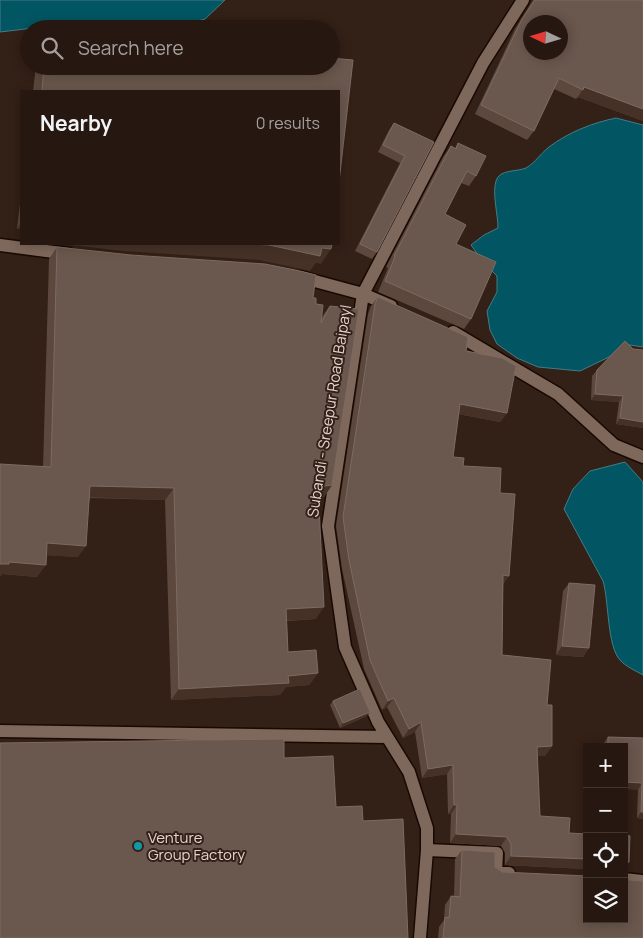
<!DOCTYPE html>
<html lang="en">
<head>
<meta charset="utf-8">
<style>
	body { margin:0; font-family:Manrope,sans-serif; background:#32251e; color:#f1f3f6 }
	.controls { position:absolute; right:15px; bottom:15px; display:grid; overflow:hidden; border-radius:0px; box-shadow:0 2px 12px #0003 }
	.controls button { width:45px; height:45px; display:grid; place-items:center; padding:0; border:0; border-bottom:1px solid #423730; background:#261810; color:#f1f3f6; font:25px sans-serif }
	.compass { position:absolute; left:523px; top:15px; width:45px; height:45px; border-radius:50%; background:#261810; box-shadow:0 2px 12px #0003; rotate:274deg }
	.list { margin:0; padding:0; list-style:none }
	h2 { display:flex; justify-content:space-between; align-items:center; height:65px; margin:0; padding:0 20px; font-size:21px }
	h2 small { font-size:16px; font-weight:400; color:#a4a09f }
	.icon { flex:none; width:28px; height:28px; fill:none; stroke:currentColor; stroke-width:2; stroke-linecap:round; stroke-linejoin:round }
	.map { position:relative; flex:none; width:643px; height:938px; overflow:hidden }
	.search { position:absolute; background:#261810; box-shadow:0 2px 12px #0003; left:20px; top:20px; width:320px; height:55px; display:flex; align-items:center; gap:12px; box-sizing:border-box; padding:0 18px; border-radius:28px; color:#a4a09f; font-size:19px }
	.panel { position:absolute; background:#261810; box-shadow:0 2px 12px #0003; left:20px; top:90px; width:320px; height:155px; border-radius:0px }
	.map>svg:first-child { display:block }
</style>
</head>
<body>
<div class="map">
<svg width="643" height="938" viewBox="0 0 643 938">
	<rect width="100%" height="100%" fill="#332016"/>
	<path fill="#025663" stroke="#457c83" d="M 0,0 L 225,0 L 205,19 L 167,29 L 78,29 L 58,25 L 0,32 Z
		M 616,118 L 643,125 L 643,347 L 623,344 L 609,357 L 580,371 L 538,367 L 517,358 L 497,344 L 490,330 L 487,311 L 497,292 L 497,276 L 483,262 L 471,245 L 484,235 L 498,228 C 498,215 492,193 496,181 C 499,169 517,172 526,168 C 536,162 540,154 549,147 C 569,132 592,123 616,118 Z
		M 625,462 L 643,482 L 643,675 C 636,671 625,666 620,660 C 607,646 609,601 603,581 L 564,509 L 573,489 L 590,471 Z"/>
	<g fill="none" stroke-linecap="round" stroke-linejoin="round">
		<g stroke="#1a0902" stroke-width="15">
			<path id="minor" d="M 0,245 L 69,254
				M 300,277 L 363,294 L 391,306
				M 453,332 L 558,394 L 614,445 L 643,457
				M 0,731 L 387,737
				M 427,850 L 497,853 L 496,873 L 509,873
				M 624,879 L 643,881
				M 420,938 L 427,850 L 427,828 L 409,772 L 378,722 L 345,647 L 328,526 L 363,294 L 483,63 L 523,0"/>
		</g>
		<use href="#minor" stroke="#7e685b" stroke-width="12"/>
	</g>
	<path fill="#5c483d" d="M 533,0 L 643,0 L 643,121 L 578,97 L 576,99 L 554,89 L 534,131 L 527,140 L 475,114 L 515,29 Z
		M 36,66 L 331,66 L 339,91 L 33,91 Z
		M 394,123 L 434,142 L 377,252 L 372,259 L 355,251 L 400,163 L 378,152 L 389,130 Z
		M 458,143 L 476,176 L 469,186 L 461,183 L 445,214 L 456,244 L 471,319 L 464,329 L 378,292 L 388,268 L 386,267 L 443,157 L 451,146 L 455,148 Z
		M 21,195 L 21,229 L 17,229 Z
		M 57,247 L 313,298 L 321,318 L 330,306 L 332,485 L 324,497 L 319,498 L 316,619 L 287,621 L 288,652 L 318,673 L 309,685 L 286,687 L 280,695 L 171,700 L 165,500 L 90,498 L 78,557 L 46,555 L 37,577 L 2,574 L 1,576 L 43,467 L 49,259 Z
		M 378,297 L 466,351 L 507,413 L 500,422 L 458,414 L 453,457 L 463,466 L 500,493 L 503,585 L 502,655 L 547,705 L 552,746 L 545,756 L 537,756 L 540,816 L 569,833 L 587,834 L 587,869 L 505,865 L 505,853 L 501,846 L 450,843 L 451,814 L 448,814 L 447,774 L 422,778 L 415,732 L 403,738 L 387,707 L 382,710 L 364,669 L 342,569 L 336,526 L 368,314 L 371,306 Z
		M 643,350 L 643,428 L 616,424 L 619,402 L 591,400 L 592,376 L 597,370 Z
		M 569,583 L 589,648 L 583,657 L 556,655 L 563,591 Z
		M 333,701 L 367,716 L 340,728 L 330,705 Z
		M 608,737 L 643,738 L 643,819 L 637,818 L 638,790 L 624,747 L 603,747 L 604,743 Z
		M 462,850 L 495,867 L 502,872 L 629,880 L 643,938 L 438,938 L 439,927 L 444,920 L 445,905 L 451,896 L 454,896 L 455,859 Z"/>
	<path fill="#463127" d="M 584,87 L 643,109 L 643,121 L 578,97 Z
		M 21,223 L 21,229 L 17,229 Z
		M 61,244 L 250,244 L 331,249 L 321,264 L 316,263 L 310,271 L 259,260 L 124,251 Z
		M 595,394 L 623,396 L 619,402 L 591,400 Z
		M 460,404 L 507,413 L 500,422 L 453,413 Z
		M 620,418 L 643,422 L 643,428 L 616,424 Z
		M 332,485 L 324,497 L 310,499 L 318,487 Z
		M 90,486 L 174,488 L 165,500 L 82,497 Z
		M 47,543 L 86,546 L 78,557 L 39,555 Z
		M 9,562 L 46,565 L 37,577 L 2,574 L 1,576 L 0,576 L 0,564 Z
		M 503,575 L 509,576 L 503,585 L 496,584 Z
		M 324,607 L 316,619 L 278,621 L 286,609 Z
		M 562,646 L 589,648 L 583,657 L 556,655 Z
		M 318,673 L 309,685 L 286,687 L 280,695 L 171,700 L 179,689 Z
		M 394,698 L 387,707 L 382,710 L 388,701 Z
		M 370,712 L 367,716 L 340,728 L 343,723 Z
		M 421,722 L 415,732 L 403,738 L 409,729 Z
		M 552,746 L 545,756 L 531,756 L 537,747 Z
		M 453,765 L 447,774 L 422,778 L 428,769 Z
		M 624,782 L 642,783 L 638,790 L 624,789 Z
		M 454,805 L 457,805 L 451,814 L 448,814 Z
		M 641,812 L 643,812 L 643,819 L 637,818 Z
		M 456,834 L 507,837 L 501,846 L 450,843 Z
		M 511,856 L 587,859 L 587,869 L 505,865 Z
		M 629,862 L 624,869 L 624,865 Z"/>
	<path fill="#6a574d" stroke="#7d6b61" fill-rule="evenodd" d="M 535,0 L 643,0 L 643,109 L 584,87 L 583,90 L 559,78 L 534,131 L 481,105 L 522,19 ZM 530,22 L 560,22 L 560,52 L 530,52 Z
		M 49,26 L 71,29 L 49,29 Z
		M 331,58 L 353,60 L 339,182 L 339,91 L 42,91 L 44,66 L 331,66 Z
		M 394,123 L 434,142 L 377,252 L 360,244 L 405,156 L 383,145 Z
		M 458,143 L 486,156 L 476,176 L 467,171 L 445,214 L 466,225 L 456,244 L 496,262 L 471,319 L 385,281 L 395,257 L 394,256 L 451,146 L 456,149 Z
		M 250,244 L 332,244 L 331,249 L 322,248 L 320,256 L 269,245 Z
		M 57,247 L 131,255 L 265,264 L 300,271 L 316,275 L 313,298 L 316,298 L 316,304 L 323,305 L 321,323 L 330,306 L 359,309 L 332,485 L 318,487 L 324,607 L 286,609 L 288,652 L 316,650 L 318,673 L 288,676 L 289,683 L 179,689 L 174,488 L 90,486 L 86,546 L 47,543 L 46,565 L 9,562 L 9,564 L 0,564 L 0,464 L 51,467 Z
		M 378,297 L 468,337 L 466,351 L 502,358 L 516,366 L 507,413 L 460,404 L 453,457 L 464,458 L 463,466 L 501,468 L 500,493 L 515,494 L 509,576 L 503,575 L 502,655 L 551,660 L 547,705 L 552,705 L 552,746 L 537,747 L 540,816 L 570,818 L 569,833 L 587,834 L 587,859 L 511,856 L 511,844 L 507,837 L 456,834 L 457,805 L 454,805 L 453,765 L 428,769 L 421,722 L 409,729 L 394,698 L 388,701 L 370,660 L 349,560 L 343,517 L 375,304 Z
		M 625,341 L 633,349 L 643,350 L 643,422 L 620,418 L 623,396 L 595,394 L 597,370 Z
		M 569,583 L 595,585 L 589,648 L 562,646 Z
		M 360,689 L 370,712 L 343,723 L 333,701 Z
		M 608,737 L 643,738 L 643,812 L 641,812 L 642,783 L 624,782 L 624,747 L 608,747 Z
		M 284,739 L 284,758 L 333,756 L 336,807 L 362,806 L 363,821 L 403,819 L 408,938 L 0,938 L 0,743 Z
		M 624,835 L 630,836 L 629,862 L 624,865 Z
		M 462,850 L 495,852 L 495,867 L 502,872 L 587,876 L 587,919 L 624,919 L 624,874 L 629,878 L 629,880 L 643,881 L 643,938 L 443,938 L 445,917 L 449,918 L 451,896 L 460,897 Z"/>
	<circle fill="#0f9aa8" stroke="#332016" stroke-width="2" cx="138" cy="846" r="5"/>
	<g text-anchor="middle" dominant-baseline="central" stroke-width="4" stroke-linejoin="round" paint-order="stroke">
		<g font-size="15" fill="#e2d5ce" stroke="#332016">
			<text transform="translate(329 411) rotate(-81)">Subandi - Sreepur Road Baipayl</text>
		</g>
		<g font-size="15" fill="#e2d5ce" stroke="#332016" text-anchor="start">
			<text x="148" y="837">Venture<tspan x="148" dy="17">Group Factory</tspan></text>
		</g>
	</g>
</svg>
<div class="controls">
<button>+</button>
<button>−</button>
<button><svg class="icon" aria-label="locate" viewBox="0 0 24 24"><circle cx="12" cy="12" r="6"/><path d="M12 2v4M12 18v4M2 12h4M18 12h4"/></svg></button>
<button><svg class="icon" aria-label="layers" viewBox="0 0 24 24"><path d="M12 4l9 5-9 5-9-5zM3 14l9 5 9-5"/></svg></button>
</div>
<svg class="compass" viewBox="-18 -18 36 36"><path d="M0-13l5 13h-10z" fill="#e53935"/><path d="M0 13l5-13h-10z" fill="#a4a09f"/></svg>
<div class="search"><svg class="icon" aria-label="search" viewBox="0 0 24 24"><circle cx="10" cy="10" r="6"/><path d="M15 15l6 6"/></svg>Search here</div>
<section class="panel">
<h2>Nearby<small>0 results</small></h2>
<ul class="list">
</ul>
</section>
</div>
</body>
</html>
